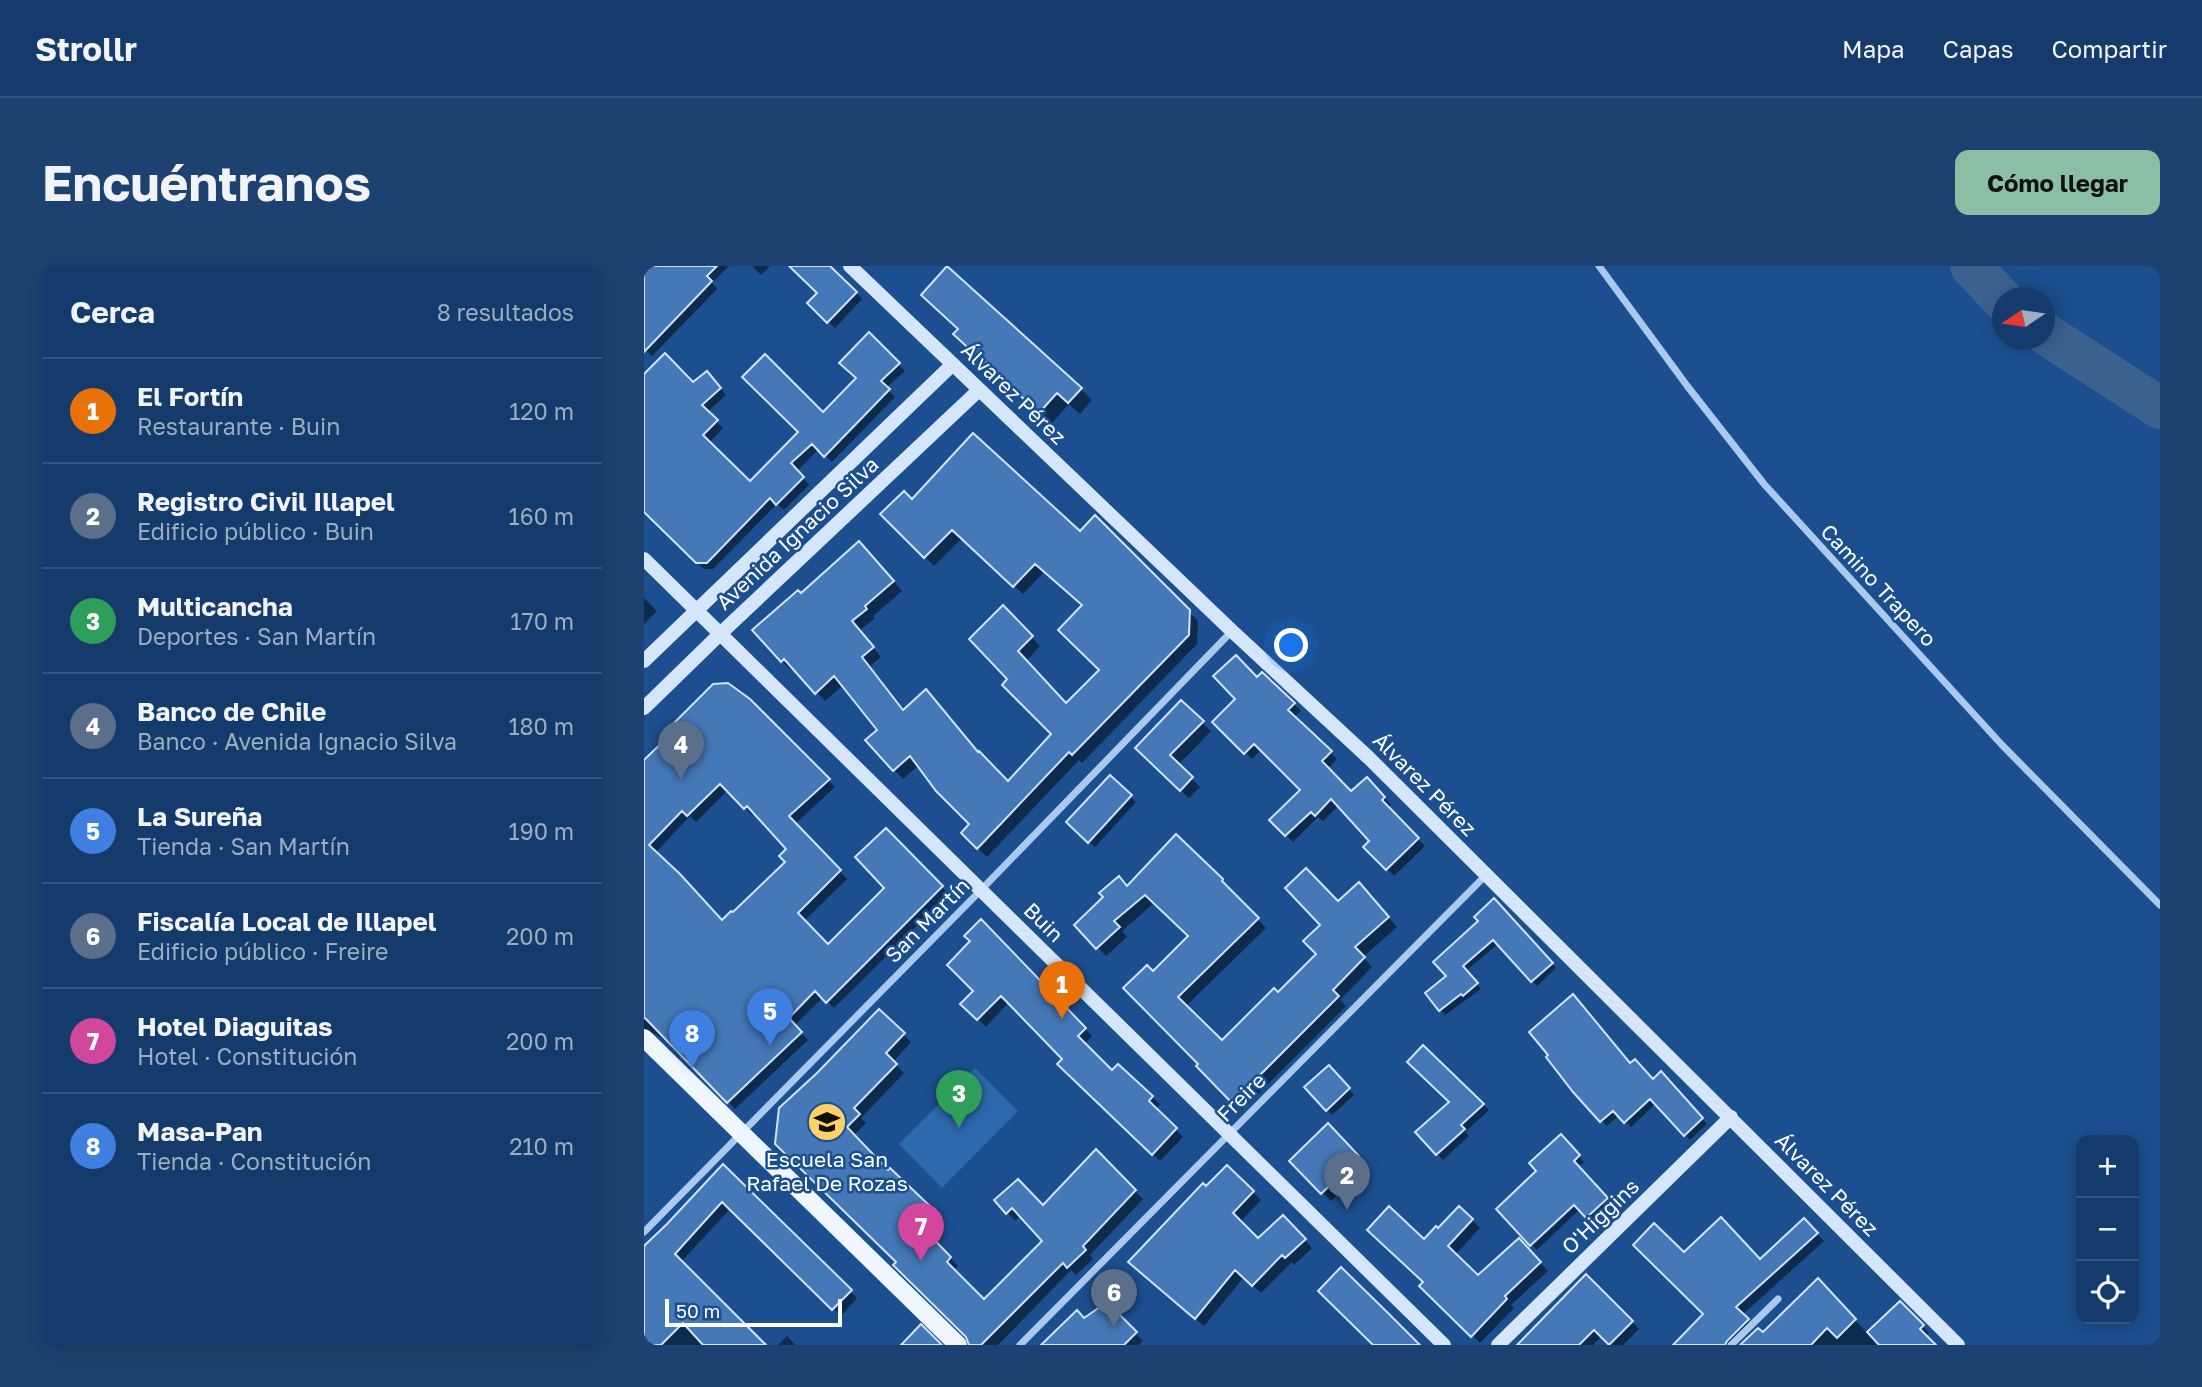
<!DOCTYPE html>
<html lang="es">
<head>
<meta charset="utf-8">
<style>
	body { margin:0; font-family:"Golos Text",sans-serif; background:#1d4271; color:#f1f3f6 }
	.controls { position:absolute; right:21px; bottom:21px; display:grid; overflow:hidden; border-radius:14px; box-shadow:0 4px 18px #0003 }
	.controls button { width:63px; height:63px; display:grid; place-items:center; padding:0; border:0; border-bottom:2px solid #33557e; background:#143b6b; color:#f1f3f6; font:35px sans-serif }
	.compass { position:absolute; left:1348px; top:21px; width:63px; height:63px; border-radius:50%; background:#143b6b; box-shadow:0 4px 18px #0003; rotate:257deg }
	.scale { position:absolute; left:21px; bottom:18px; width:177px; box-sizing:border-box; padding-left:7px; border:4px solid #fff; border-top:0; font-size:19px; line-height:24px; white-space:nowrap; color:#fff; -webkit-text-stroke:5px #1b4f8f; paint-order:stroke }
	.you { position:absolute; left:648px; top:380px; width:24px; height:24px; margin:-18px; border:5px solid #fff; border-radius:50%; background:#1a73e8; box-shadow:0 0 0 10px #1a73e833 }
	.badge { display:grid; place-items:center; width:46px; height:46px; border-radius:50%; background:#8abfa5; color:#fff; font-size:23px; font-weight:700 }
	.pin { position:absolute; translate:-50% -58px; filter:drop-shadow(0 2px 4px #0008) }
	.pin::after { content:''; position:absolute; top:37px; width:24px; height:21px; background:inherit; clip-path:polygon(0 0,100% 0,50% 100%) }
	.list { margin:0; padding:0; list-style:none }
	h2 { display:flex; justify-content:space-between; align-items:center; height:91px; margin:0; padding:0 28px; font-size:30px }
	h2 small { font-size:23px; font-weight:400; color:#9dadc1 }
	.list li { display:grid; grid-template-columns:46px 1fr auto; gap:21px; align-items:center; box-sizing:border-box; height:105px; padding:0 28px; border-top:2px solid #33557e }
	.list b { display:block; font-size:26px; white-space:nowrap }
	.list p { margin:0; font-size:23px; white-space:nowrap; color:#9dadc1 }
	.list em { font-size:23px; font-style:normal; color:#9dadc1 }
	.icon { flex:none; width:38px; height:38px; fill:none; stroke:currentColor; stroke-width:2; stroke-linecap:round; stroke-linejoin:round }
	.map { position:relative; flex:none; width:1516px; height:1079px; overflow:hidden; border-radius:14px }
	header { display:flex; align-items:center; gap:42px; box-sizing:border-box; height:98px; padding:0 35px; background:#143b6b; border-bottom:2px solid #33557e }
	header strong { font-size:33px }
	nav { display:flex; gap:38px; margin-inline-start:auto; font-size:24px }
	.intro { display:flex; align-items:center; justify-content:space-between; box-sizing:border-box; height:168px; padding:0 42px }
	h1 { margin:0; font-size:49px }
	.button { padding:18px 32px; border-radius:14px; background:#8abfa5; color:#111; font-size:24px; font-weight:700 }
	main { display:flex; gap:42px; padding:0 42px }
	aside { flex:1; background:#143b6b; border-radius:14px; box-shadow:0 4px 18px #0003 }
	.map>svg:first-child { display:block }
</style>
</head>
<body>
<header>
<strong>Strollr</strong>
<nav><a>Mapa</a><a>Capas</a><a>Compartir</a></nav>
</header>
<div class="intro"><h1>Encuéntranos</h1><a class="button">Cómo llegar</a></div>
<main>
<aside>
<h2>Cerca<small>8 resultados</small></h2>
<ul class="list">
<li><span class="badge" style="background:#e8710a">1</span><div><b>El Fortín</b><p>Restaurante · Buin</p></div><em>120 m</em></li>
<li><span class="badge" style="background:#5c6f8a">2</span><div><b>Registro Civil Illapel</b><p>Edificio público · Buin</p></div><em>160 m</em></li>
<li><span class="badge" style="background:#2e9e5b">3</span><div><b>Multicancha</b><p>Deportes · San Martín</p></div><em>170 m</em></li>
<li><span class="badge" style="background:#5c6f8a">4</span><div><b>Banco de Chile</b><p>Banco · Avenida Ignacio Silva</p></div><em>180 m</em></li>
<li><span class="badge" style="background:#3f7fe0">5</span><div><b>La Sureña</b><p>Tienda · San Martín</p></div><em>190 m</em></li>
<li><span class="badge" style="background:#5c6f8a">6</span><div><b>Fiscalía Local de Illapel</b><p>Edificio público · Freire</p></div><em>200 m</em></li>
<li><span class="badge" style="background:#d1479c">7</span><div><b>Hotel Diaguitas</b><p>Hotel · Constitución</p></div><em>200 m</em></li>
<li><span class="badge" style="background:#3f7fe0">8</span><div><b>Masa-Pan</b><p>Tienda · Constitución</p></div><em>210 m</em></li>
</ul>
</aside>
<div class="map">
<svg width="1516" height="1079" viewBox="0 0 1516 1079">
	<rect width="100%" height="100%" fill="#1b4f8f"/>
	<path fill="#2e69ad" d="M 331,802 L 374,845 L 298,922 L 255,878 Z"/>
	<path fill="#0007" fill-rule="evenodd" d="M 0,0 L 85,0 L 68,17 L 73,23 L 8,90 L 0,82 Z
		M 108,0 L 126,0 L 117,9 Z
		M 147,0 L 183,0 L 218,33 L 191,62 L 166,37 L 175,27 Z
		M 225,69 L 261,105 L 242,122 L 251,131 L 188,196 L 175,183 L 153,205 L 165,219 L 140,244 L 133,238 L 69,303 L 60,303 L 0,245 L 0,111 L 49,118 L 69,113 L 82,129 L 63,146 L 79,162 L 65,177 L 106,218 L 214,113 Z
		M 323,79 L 437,123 L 448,134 L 436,148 L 425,138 L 408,157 Z
		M 268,235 L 436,268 L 451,251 L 554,355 L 553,378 L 438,497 L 435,494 L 343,591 L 319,567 L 328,558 L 275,499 L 259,513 L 223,474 L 235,464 L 199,419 L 181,435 L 150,401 L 147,404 L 138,395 L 111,364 L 157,330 L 224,286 L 258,325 L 229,350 L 231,352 L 215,365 L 237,391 L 225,401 L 260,445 L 335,488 L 364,517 L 409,468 L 366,413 L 359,342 L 396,380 L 382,395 L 422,439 L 457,404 L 440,340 L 401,305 L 379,328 L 318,272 L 290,300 L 239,248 Z
		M 0,332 L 13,345 L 0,358 Z
		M 618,408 L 657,445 L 650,451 L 693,493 L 683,503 L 707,527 L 730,520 L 747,539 L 743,542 L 781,580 L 750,610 L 722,581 L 728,575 L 695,539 L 679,555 L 674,551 L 649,576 L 627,554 L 658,524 L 618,483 L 608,493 L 571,456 Z
		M 537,436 L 567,465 L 534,499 L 556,521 L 545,532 L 493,482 Z
		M 109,438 L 191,521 L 151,558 L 203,613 L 160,655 L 184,680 L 243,622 L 241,564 L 305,628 L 190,742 L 179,731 L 150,760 L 164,774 L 91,843 L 27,776 L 23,776 L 12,768 L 5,767 L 0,771 L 0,496 ZM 84,524 L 108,549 L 111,546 L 145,583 L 144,596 L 89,649 L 78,656 L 11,587 L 46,550 L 52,556 Z
		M 466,511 L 492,536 L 451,581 L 424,556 Z
		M 532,571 L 587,623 L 585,624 L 622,662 L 542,740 L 578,777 L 634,728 L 674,688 L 679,659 L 694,637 L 724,628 L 753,661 L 719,691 L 728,701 L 696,734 L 702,740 L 598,844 L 554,800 L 557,798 L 509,708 L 547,671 L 511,636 L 478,665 L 483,671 L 462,690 L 432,659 L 484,621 Z
		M 850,634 L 912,702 L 893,720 L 855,677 L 822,705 L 837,723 L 801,749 L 784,727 L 805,710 Z
		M 337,655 L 448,770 L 440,778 L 468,806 L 474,800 L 516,838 L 511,844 L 539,871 L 516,895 L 415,798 L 421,793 L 365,736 L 342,761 L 319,738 L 332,725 L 328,675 Z
		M 235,745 L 267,776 L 249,796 L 260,807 L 217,852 L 222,857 L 209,870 L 244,906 L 246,904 L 295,951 L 281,966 L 314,1000 L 309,1005 L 340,1036 L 401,975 L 377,949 L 371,955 L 353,934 L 399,942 L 452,886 L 499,933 L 446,989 L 449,993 L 432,1009 L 427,1004 L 354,1079 L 326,1079 L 324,1070 L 254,996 L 133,878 Z
		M 782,784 L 845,844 L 821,866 L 825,870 L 799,894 L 774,867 L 808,836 Z
		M 987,799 L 1009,815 L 1017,808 L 1063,858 L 1046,874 L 1012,837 L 987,861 L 975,849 L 963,860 L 931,825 Z
		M 685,801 L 710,829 L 688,849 L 663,821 Z
		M 684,859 L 723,900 L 687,935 L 647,895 Z
		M 917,871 L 940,896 L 934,901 L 968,939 L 949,957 L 936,943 L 893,984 L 854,943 L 894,905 Z
		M 79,901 L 213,1032 L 197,1050 L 87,942 L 37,996 L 119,1079 L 0,1079 L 0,983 Z
		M 583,901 L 617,934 L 596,956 L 614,974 L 639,951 L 668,982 L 650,999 L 648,996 L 617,1027 L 600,1011 L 560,1060 L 495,1004 L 562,923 Z
		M 815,942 L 836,962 L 811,989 L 834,1012 L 883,982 L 904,1005 L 867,1039 L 870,1042 L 836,1077 L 778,1020 L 781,1017 L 780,975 L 794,965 Z
		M 1160,955 L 1180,975 L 1098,1049 L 1110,1061 L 1092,1079 L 1031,1079 L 1062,1048 L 1040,988 L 1116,995 Z
		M 942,1010 L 995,1063 L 979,1079 L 967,1079 L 958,1070 L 949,1079 L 875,1079 Z
		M 1174,1015 L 1224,1068 L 1256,1037 L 1285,1067 L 1282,1071 L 1290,1079 L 1098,1079 L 1119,1069 Z
		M 463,1038 L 499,1075 L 495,1079 L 399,1079 Z
		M 143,1070 L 151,1079 L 134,1079 Z"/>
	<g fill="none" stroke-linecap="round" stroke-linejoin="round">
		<path stroke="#3c6290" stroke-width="42" d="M 1327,0 L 1358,33
			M 1400,67 L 1516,142"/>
	</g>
	<path fill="#4478b7" stroke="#cfe3fa" stroke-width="2" fill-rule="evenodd" d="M 0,0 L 73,0 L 63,10 L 68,15 L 0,86 Z
		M 145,0 L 186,0 L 213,26 L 183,57 L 163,37 L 173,27 Z
		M 303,0 L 438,122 L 424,137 L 413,127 L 395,147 L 309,68 L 314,63 L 277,29 Z
		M 225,66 L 256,97 L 237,115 L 246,123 L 180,191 L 168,178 L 147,197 L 160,211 L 132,239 L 126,232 L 63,297 L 52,297 L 0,246 L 0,108 L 21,87 L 49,116 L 63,105 L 77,122 L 58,139 L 74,154 L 59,169 L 106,215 L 154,166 L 98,111 L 121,88 L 179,146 L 212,112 L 195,97 Z
		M 329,167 L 436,265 L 451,249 L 546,344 L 545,369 L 428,489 L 425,486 L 333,583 L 317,567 L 325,558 L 292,525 L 266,490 L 249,505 L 221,474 L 233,464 L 190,410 L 171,428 L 140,393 L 137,396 L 108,364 L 154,324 L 157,327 L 215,275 L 250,315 L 221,340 L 223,343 L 208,355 L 230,381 L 218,391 L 259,444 L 282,423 L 334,486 L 335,485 L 364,515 L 407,468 L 358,419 L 363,413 L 325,373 L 359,339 L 389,370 L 374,385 L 422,437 L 455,404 L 414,364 L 438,339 L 391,298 L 369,321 L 308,264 L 280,292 L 236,248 L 260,225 L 268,233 Z
		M 592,389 L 613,411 L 618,406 L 651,437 L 644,444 L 688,485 L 678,495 L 707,525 L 723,511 L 741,531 L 738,534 L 775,572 L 742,604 L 719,581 L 725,575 L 687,533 L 671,550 L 667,546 L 641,570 L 625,554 L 656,524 L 610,478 L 600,488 L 568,456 L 591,433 L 569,410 Z
		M 84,417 L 106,433 L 186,513 L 145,550 L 197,604 L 154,647 L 184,678 L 240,622 L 211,591 L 242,562 L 299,620 L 182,737 L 171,725 L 145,752 L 158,766 L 83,837 L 0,751 L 0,494 L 27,468 L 23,464 L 69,418 ZM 76,518 L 100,543 L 103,540 L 142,583 L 135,590 L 141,596 L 89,646 L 87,645 L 78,654 L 36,608 L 5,579 L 38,545 L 43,550 Z
		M 537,434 L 560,455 L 526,489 L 549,511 L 536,525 L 491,482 Z
		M 466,509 L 488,529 L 444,577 L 422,556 Z
		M 532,568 L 579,613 L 578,615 L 615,652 L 534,731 L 578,774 L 630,722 L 634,726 L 672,688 L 659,675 L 676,659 L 641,622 L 662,602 L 694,635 L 715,616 L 745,651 L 711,681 L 721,691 L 689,724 L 695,730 L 588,837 L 552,800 L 554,798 L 479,722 L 503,699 L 509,705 L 544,670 L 501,629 L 470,655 L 476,661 L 452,683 L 430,659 L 459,631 L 455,627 L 475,610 L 483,620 Z
		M 850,632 L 909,697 L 887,716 L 849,674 L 819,700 L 834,717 L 819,730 L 817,728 L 795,745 L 781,727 L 802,710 L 789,696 L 834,655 L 830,651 Z
		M 337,653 L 442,762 L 434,770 L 468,804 L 474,798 L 509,830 L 505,835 L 533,862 L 508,889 L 413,798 L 418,793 L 357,730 L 333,754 L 316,738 L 329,725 L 303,699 L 326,675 L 320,670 Z
		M 929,728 L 986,797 L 991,793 L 1009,813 L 1017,805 L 1059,852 L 1040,870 L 1006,833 L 980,857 L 969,845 L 956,856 L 929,826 L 902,791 L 904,789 L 885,766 Z
		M 235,743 L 261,767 L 242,787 L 253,798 L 210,842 L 216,848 L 203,861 L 244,904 L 246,902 L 288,942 L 274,957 L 307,991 L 303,996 L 340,1033 L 398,975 L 368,942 L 362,948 L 350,934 L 374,913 L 399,939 L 452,883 L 492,924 L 439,980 L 442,984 L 423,1002 L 419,997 L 337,1079 L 325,1079 L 322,1071 L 249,999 L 252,996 L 131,878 L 135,842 L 173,807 Z
		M 779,779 L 840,838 L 817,859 L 821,863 L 792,889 L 771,866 L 805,836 L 763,796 Z
		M 685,799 L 706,822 L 682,845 L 660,821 Z
		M 684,857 L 715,890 L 677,928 L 645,895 Z
		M 917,868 L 936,889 L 930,895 L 964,932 L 942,952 L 930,939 L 886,980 L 852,943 L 892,905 L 885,897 Z
		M 79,898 L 208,1024 L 188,1044 L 78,936 L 31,988 L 122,1079 L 59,1079 L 39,1057 L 17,1079 L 0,1079 L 0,980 L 23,958 Z
		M 583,899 L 610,925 L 589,947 L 614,972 L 639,949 L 662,973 L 641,992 L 638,989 L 608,1020 L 591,1004 L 551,1053 L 484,996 L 559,917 L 562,920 Z
		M 745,940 L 780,973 L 792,960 L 794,962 L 815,940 L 829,953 L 804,980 L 834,1009 L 875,972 L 897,996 L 861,1030 L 863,1033 L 827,1071 L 775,1020 L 779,1016 L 723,964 Z
		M 1077,951 L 1116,993 L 1160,952 L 1174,967 L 1092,1041 L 1105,1053 L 1083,1075 L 1081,1079 L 1029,1079 L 1059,1048 L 989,979 L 1010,957 L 1040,986 Z
		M 697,1001 L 743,1046 L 776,1079 L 729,1079 L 674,1025 Z
		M 942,1008 L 989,1055 L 965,1079 L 950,1064 L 935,1079 L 873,1079 Z
		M 1174,1012 L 1212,1053 L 1193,1072 L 1183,1062 L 1167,1079 L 1096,1079 L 1114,1062 L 1119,1066 Z
		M 1256,1035 L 1280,1059 L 1276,1063 L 1292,1079 L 1235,1079 L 1223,1066 Z
		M 463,1036 L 493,1066 L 480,1079 L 397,1079 L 433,1044 L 440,1052 Z
		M 277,1058 L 298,1079 L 257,1079 Z"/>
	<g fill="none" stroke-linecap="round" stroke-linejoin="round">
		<path stroke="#a9c9ee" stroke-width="7" d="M 955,0 L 1044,121 L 1120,218 L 1358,479 L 1516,639
			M 0,966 L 337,624 L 588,365
			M 376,1079 L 843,608
			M 1087,1079 L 1134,1033"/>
		<path stroke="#d6e6fa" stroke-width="14" d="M 206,0 L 588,365 L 725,492 L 1314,1079
			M 0,293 L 800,1079
			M 0,395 L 309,98
			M 0,442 L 76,368 L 335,124
			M 854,1079 L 1087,851"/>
		<path stroke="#f0f6ff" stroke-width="18" d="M 0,772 L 314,1079"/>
	</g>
	<defs>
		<g id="school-disc" transform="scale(2.0125)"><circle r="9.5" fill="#ffd166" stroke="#1b4f8f"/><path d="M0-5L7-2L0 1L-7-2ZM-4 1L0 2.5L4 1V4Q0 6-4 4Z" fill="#111"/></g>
	</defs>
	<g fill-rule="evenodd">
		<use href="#school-disc" x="183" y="856"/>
	</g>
	<g text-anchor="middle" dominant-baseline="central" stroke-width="5" stroke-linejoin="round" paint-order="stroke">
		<g font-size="21" fill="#fff" stroke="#1b4f8f">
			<text transform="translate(370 127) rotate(44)">Álvarez Pérez</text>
			<text transform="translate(153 267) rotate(-43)">Avenida Ignacio Silva</text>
			<text transform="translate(1235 319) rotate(47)">Camino Trapero</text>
			<text transform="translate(781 518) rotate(45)">Álvarez Pérez</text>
			<text transform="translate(283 654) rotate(-45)">San Martín</text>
			<text transform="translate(400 656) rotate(45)">Buin</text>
			<text transform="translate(597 831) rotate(-45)">Freire</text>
			<text transform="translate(1183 918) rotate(45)">Álvarez Pérez</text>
			<text transform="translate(956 950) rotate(-44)">O'Higgins</text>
		</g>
		<g font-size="21" fill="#fff" stroke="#1b4f8f">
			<text x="183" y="893">Escuela San<tspan x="183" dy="24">Rafael De Rozas</tspan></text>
		</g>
	</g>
</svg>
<div class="controls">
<button>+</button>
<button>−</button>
<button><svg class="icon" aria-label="locate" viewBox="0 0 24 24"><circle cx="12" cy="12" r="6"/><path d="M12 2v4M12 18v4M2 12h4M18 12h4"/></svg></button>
</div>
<svg class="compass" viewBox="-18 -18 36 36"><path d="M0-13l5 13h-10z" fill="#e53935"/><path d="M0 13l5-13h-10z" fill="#9dadc1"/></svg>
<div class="scale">50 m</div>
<div class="you"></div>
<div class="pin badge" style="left:418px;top:753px;background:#e8710a">1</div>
<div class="pin badge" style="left:703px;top:944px;background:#5c6f8a">2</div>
<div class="pin badge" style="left:315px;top:862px;background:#2e9e5b">3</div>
<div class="pin badge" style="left:37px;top:513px;background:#5c6f8a">4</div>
<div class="pin badge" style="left:126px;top:780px;background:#3f7fe0">5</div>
<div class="pin badge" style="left:470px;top:1061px;background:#5c6f8a">6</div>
<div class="pin badge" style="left:277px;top:995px;background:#d1479c">7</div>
<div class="pin badge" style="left:48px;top:802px;background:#3f7fe0">8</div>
</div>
</main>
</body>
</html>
